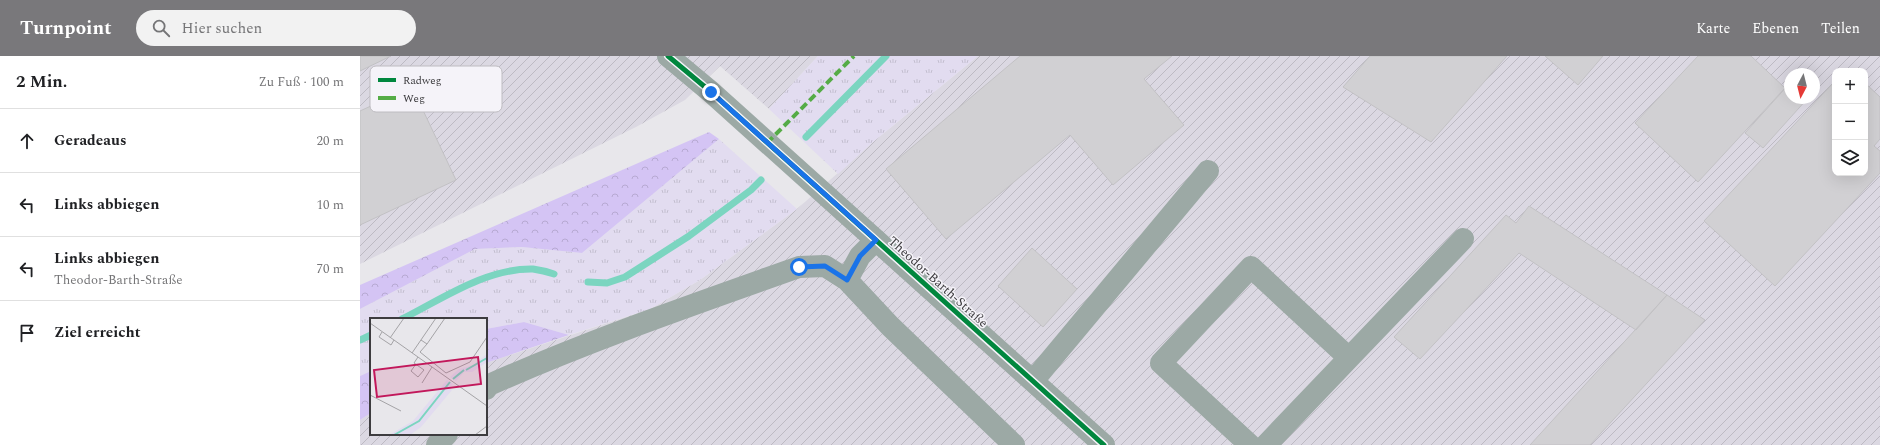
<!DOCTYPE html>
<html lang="de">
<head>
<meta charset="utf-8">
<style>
	body { margin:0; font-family:Spectral,serif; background:#f2f2f2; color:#202124 }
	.controls { position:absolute; right:12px; top:12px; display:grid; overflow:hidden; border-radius:8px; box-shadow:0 4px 16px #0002 }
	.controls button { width:36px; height:36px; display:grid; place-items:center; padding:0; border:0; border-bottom:1px solid #e0e0e0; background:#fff; color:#202124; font:20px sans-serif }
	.compass { position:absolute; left:1424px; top:12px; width:36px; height:36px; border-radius:50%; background:#fff; box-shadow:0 4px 16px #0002; rotate:187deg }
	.stop { position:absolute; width:12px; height:12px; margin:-9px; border:3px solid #1a73e8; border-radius:50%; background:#fff }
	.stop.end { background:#1a73e8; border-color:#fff; box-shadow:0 1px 4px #0008 }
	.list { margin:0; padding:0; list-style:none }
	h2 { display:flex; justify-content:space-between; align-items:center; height:52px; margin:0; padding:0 16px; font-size:17px }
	h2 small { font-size:13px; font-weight:400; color:#757577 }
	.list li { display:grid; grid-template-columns:26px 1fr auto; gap:12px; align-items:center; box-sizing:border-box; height:64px; padding:0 16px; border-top:1px solid #e0e0e0 }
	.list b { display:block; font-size:15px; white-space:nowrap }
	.list p { margin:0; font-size:13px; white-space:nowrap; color:#757577 }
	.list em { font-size:13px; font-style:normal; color:#757577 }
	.icon { flex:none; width:22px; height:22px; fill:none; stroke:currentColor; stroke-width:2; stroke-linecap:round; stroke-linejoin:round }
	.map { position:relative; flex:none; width:1520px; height:389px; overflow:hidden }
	header { display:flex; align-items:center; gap:24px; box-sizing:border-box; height:56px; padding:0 20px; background:#79787b; color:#fff }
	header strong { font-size:19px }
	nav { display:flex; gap:22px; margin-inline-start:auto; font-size:14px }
	.search { width:280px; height:36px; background:#f2f2f2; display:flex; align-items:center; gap:10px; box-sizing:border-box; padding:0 14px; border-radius:22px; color:#757577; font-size:15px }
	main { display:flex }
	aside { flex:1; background:#fff }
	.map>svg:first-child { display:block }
</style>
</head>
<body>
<header>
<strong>Turnpoint</strong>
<div class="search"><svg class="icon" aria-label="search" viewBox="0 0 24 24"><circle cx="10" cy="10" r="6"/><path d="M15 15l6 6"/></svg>Hier suchen</div>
<nav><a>Karte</a><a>Ebenen</a><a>Teilen</a></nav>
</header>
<main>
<aside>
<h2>2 Min.<small>Zu Fuß · 100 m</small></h2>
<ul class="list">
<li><svg class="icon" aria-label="ahead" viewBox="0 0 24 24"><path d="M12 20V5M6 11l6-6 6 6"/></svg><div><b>Geradeaus</b></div><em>20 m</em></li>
<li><svg class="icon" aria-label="left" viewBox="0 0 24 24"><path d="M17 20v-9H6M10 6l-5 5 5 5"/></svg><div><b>Links abbiegen</b></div><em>10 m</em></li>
<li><svg class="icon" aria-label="left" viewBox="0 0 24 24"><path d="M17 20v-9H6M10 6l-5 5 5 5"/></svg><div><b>Links abbiegen</b><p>Theodor-Barth-Straße</p></div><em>70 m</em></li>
<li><svg class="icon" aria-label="arrive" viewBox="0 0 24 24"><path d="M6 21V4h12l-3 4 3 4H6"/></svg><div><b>Ziel erreicht</b></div></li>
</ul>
</aside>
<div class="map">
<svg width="1520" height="389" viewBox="0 0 1520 389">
	<defs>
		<pattern id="industrial-furrows" width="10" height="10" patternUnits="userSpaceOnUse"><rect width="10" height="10" fill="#dbd8e2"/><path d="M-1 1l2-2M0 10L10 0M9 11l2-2" fill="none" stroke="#bdbac3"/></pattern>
		<pattern id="grass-tufts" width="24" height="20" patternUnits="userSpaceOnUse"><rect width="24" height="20" fill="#e2dcf0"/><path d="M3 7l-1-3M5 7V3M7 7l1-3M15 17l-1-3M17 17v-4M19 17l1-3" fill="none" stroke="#c3becf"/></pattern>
		<pattern id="forest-crowns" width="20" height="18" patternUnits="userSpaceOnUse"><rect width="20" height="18" fill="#d4c4f4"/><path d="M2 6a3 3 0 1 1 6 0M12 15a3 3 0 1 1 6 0" fill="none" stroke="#b7a9d2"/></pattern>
	</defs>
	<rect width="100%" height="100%" fill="#e8e7eb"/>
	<path fill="url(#industrial-furrows)" fill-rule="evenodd" d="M 0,0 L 458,0 L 409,53 L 360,10 L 325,44 L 276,71 L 0,208 Z
		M 618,0 L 1520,0 L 1520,389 L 0,389 L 0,364 L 11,357 L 11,378 L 126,378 L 126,307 L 290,253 L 340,224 L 437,153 L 513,86 ZM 1475,15 L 1505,15 L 1505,117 L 1475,117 ZM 1430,18 L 1454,18 L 1454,42 L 1430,42 Z"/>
	<path fill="url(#grass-tufts)" d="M 458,0 L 618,0 L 513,86 L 478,118 L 409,53 Z
		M 359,83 L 437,153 L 340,224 L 290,253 L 209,279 L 164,266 L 126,273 L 126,263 L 11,263 L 11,315 L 0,320 L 0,253 L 115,193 L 162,191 L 222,197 Z"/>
	<path fill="url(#forest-crowns)" d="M 349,76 L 359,83 L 222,197 L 162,191 L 115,193 L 0,253 L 0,229 Z
		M 164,266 L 209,279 L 126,307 L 126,273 Z
		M 11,315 L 11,357 L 0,364 L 0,320 Z"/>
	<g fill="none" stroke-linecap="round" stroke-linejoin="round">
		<path stroke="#7bd5c0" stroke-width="7" d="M 446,81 L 526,0
			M 228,226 L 247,227 L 265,221 L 329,180 L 391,134 L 401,124
			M 42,263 C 82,243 126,212 173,213 C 180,214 188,216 194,218
			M 0,284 L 11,279"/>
	</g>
	<path fill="#d1d0d3" stroke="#c2c1c4" d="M 0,0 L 31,0 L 0,15 Z
		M 660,0 L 812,0 L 784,23 L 824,69 L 753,129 L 710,79 L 586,183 L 526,113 Z
		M 1010,0 L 1147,0 L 1071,86 L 983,31 Z
		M 1185,0 L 1243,0 L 1218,29 Z
		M 1338,0 L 1391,0 L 1425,32 L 1338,126 L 1275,67 Z
		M 1475,25 L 1475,117 L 1505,117 L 1505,27 L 1520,41 L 1520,83 L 1514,90 L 1520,95 L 1520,117 L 1415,230 L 1344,165 Z
		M 1430,27 L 1430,42 L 1448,42 L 1403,92 L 1385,77 Z
		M 52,31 L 96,124 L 0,169 L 0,55 Z
		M 1169,150 L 1307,239 L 1276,274 L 1159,197 L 1060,303 L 1034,281 L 1146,159 L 1156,167 Z
		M 672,192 L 717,233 L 683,271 L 638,230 Z
		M 1307,239 L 1345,264 L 1230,389 L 1170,389 Z"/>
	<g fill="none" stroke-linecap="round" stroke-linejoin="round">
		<path stroke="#9ca9a5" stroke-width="22" d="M 308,0 L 351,36 L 744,389
			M 516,184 L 500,200 L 487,224 L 530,270 L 654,389
			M 989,302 L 1103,183
			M 673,325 L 848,115
			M 126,333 L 129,329 C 230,284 335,248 439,211 L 465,210 L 487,224
			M 77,389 L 87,378
			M 890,389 L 801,307 L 891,211 L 989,302 L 906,389"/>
		<path stroke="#55ac46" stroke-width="4" stroke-dasharray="8 4" stroke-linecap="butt" d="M 407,87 L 494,0"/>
		<g stroke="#f5f3f9" stroke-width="8">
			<path id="cycleway" d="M 308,0 L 351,36 L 744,389"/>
		</g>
		<use href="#cycleway" stroke="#00873e" stroke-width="5"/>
	</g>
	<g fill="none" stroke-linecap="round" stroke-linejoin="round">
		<path stroke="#1a73e8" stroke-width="5" d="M 351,36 L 516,184 L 500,200 L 487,224 L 465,210 L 439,211"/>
	</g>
	<g text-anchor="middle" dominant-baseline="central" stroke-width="3" stroke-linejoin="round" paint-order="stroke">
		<g font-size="13" fill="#3d3c3f" stroke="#f5f3f9">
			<text transform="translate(578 226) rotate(42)">Theodor-Barth-Straße</text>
		</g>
	</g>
	<g transform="translate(10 262)">
		<rect width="117" height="117" fill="#e8e7eb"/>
		<path d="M 117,36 L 117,44 L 102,54 L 94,54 L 86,63 L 80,59 L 89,51 L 103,47 ZM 77,62 L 83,66 L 79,70 L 82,72 L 51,109 L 40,117 L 19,117 L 43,103 Z" fill="#e2dcf0"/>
		<path fill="none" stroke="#7bd5c0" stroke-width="2" d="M 96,52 L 117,40M 83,61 L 94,52M 24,117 L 49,103 L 80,64"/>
		<path fill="none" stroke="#a4a3a6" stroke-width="1" d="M 0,5 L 117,88M 12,14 L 9,19 L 21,27 L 24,22M 20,20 L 34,0M 51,22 L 57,26 L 75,0M 57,26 L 50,34 L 76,55M 42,35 L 66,0M 46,46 L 41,53 L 48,59 L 54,52 L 44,45 L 48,39M 76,55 L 100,44 L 117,19M 52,65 L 62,49M 0,77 L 31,93M 105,117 L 117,108"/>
		<path fill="#c2185b" fill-opacity="0.15" stroke="#c2185b" stroke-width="2" d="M 108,39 L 111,66 L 7,79 L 4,52 Z"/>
		<rect width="117" height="117" fill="none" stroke="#3d3c3f" stroke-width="2"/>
	</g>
	<rect x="10" y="10" width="132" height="46" rx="6" fill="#f5f3f9" stroke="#bebcc1" stroke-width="1"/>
	<rect x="18" y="22" width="18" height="4" fill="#00873e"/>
	<rect x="18" y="40" width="18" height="4" fill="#55ac46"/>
	<g font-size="11" fill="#3d3c3f">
		<text x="43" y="28">Radweg</text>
		<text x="43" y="46">Weg</text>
	</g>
</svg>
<div class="controls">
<button>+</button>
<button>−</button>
<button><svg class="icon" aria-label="layers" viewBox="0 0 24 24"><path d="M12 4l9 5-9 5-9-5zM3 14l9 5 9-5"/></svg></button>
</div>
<svg class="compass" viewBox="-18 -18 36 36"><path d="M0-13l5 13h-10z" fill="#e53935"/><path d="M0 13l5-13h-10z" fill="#757577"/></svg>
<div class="stop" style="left:439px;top:211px"></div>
<div class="stop end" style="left:351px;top:36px"></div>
</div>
</main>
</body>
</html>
